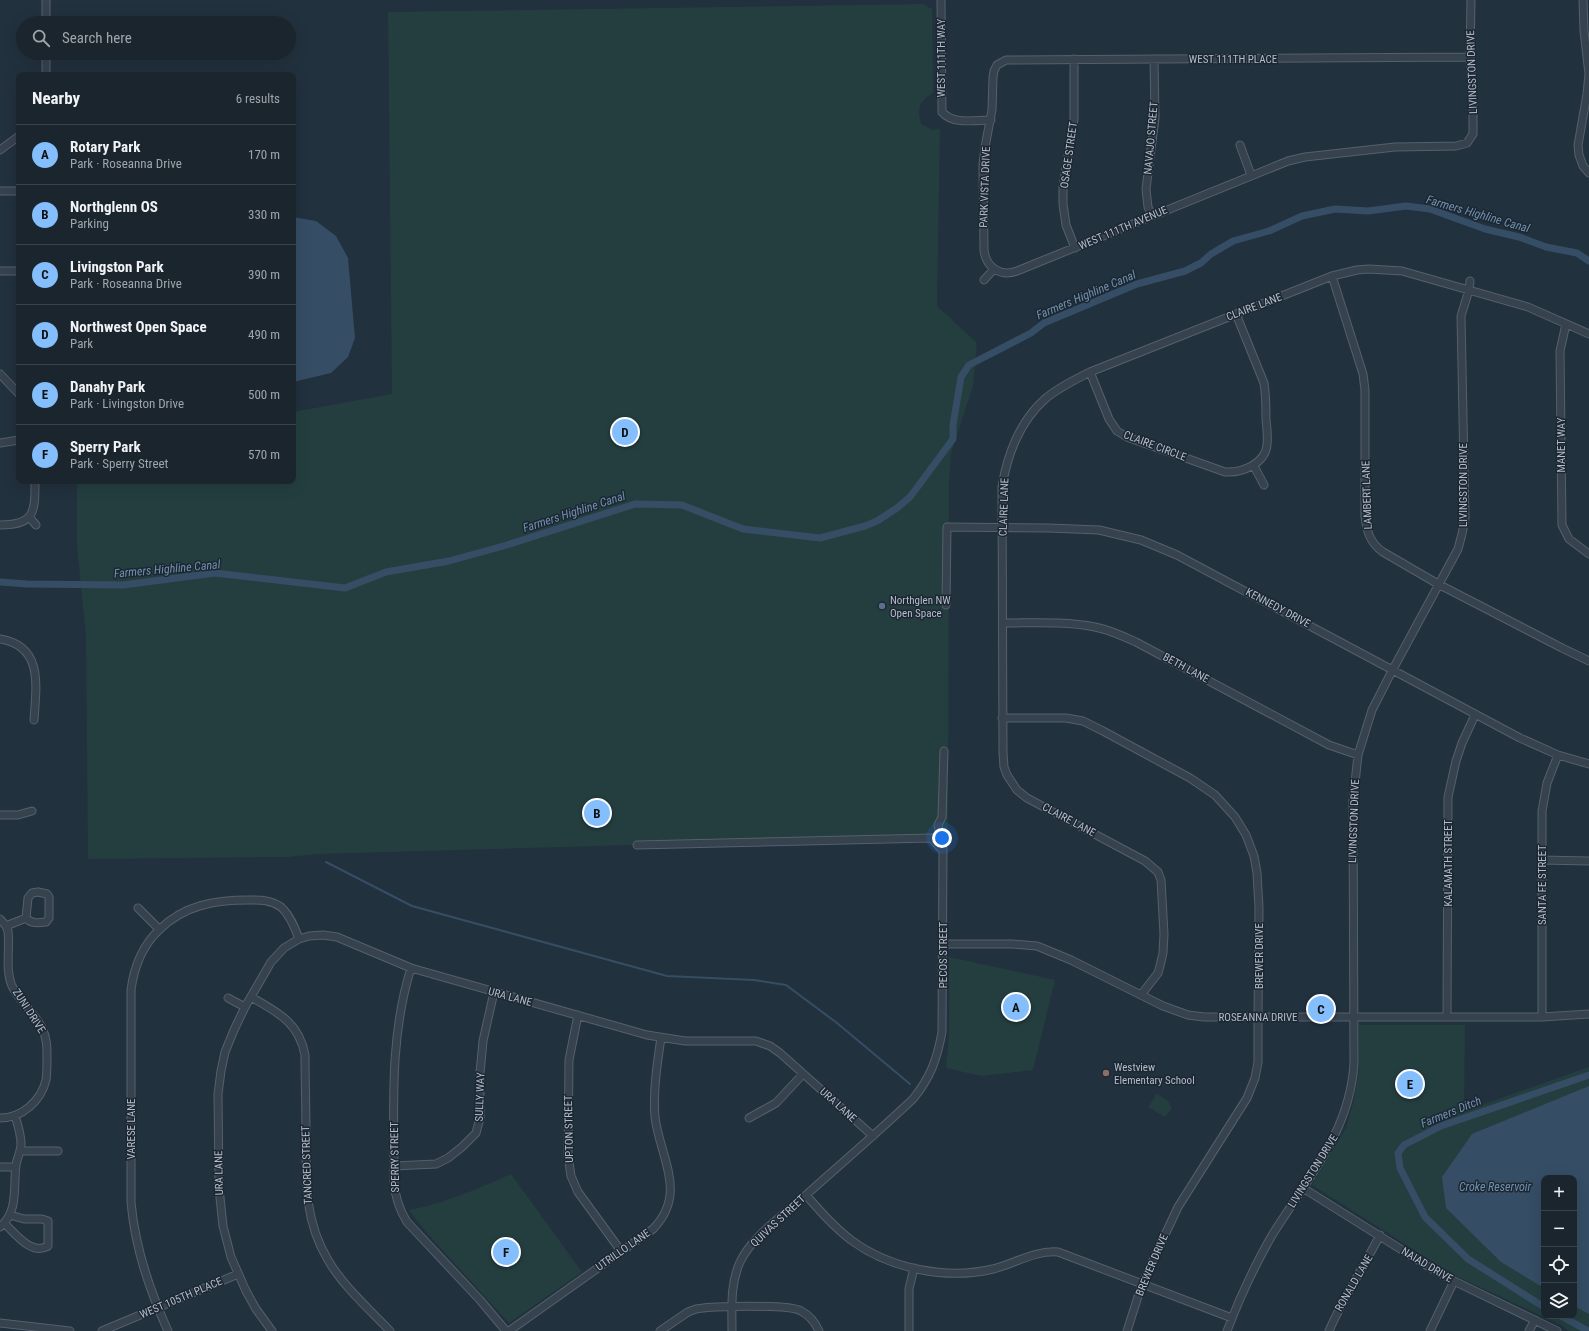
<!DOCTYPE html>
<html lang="en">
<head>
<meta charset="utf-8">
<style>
	body { margin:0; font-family:"Roboto Condensed",sans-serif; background:#27313a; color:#f1f3f6 }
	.controls { position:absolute; right:12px; bottom:12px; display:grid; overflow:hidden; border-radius:8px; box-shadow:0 4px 16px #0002 }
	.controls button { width:36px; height:36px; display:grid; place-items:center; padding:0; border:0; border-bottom:1px solid #38424a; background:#1a252e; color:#f1f3f6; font:20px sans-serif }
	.you { position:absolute; left:942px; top:838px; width:14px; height:14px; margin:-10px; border:3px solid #fff; border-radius:50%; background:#1a73e8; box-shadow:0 0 0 6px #1a73e833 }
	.badge { display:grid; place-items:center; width:26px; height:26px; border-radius:50%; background:#84befc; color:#111; font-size:13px; font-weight:700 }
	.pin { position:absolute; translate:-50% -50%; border:2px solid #fff; box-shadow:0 1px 4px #0006 }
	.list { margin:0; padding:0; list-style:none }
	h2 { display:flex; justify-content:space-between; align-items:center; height:52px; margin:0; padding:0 16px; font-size:17px }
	h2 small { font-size:13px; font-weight:400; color:#9fa5aa }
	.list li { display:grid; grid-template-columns:26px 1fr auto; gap:12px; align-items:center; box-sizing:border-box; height:60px; padding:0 16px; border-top:1px solid #38424a }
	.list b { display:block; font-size:15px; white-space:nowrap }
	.list p { margin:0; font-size:13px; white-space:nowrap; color:#9fa5aa }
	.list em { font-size:13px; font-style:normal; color:#9fa5aa }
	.icon { flex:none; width:22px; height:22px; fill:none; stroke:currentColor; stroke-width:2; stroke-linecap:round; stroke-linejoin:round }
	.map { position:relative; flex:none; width:1589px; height:1331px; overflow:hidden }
	.search { position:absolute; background:#1a252e; box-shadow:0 4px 16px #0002; left:16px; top:16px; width:280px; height:44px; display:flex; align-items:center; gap:10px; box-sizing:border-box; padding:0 14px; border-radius:22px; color:#9fa5aa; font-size:15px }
	.panel { position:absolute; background:#1a252e; box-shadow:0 4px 16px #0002; left:16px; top:72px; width:280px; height:412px; border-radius:8px }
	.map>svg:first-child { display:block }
</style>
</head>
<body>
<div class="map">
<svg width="1589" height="1331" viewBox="0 0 1589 1331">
	<rect width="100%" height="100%" fill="#22313e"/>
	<path fill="#243e3f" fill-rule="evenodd" d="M 923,4 L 932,9 L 933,93 C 919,102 917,107 921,124 L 933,130 L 940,129 L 937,306 L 977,343 L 973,386 L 951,453 L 949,483 L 948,836 L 318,854 L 287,857 L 88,859 L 86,637 L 77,545 L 77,481 L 293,481 L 293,412 L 392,394 L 388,12 Z
		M 949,957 L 1055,980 L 1033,1070 L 981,1076 L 946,1068 L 949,1034 Z
		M 1359,1025 L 1465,1025 L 1464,1111 L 1589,1067 L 1589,1331 L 1569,1331 L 1561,1325 L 1452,1274 L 1312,1185 L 1346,1128 L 1354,1100 L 1359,1069 ZM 1544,1178 L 1574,1178 L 1574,1316 L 1544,1316 Z
		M 1155,1094 L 1157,1094 L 1168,1101 L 1172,1108 L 1165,1117 L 1148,1107 L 1155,1097 Z
		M 511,1174 L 582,1272 L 509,1323 L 425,1231 L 409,1210 C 445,1203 477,1189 511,1174 Z"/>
	<path fill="#354e65" d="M 293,217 L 316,221 L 336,236 L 348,258 L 355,338 L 348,357 L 331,373 L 293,382 Z
		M 1589,1086 L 1589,1314 L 1574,1306 L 1574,1178 L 1544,1178 L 1544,1288 L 1501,1262 L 1446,1208 L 1442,1177 L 1472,1134 Z"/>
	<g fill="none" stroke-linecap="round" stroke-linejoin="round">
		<path stroke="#354e65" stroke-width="2" d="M 326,862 L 412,906 L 667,976 L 754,980 L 786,985 L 837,1023 L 910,1084"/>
		<path stroke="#354e65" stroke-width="7" d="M 0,582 L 27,584 L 123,585 L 215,573 L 345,588 L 386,572 L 449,561 L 507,545 L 635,504 L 682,505 L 743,529 L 820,538 L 865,526 L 877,521 L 897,508 L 910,497 L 953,439 L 953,425 L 961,377 L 969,365 L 1031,333 L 1044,323 L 1137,284 L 1185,271 L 1201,263 L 1211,254 L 1233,241 L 1269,231 L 1302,216 L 1335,209 L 1368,211 L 1406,206 L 1430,209 L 1485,229 L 1519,237 L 1546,247 L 1577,253 L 1589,261
			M 1544,1307 L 1468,1259 L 1425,1217 L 1400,1168 L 1398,1153 L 1404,1145 L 1441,1126 L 1589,1075
			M 1561,1316 L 1588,1331"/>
		<g stroke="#55606c" stroke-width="9">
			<path id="minor" d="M 46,0 L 46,23
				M 941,0 L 942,112 C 953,125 975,120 991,120
				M 1583,0 L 1584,31 L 1589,74 L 1587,94 L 1578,145 L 1579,155 L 1583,166 L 1589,173
				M 46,53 L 46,75
				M 1470,57 L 1006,60 L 997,65 L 994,71 L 993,77 L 992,110 L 985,147 L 983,165 L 984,250 C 986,268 1001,277 1017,271 L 1288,161 L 1305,157 L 1395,147 L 1456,146 L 1467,143 L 1473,134 L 1473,105 L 1470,57 L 1471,0
				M 1074,59 L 1074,119 L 1063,187 L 1063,204 L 1066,225 L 1075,248
				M 1240,145 L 1251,175
				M 0,150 L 19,136
				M 0,191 L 19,191
				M 1152,216 L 1148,207 L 1146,189 L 1155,118 L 1154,59
				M 0,271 L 19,271
				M 1332,276 L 1363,374 L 1365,390 L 1365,517 C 1367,532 1370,543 1383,552 L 1438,584 L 1562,648 L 1589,661
				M 984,280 L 994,269
				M 1566,324 L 1560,351 L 1562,525 L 1569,539 L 1589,554
				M 1090,372 L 1109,419 L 1117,431 L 1127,437 L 1225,472 C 1242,473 1265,464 1267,445 C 1268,437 1267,428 1266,420 C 1266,407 1266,395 1264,383 L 1236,314
				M 0,374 L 19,394
				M 0,443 L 19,440
				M 1254,466 L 1264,485
				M 30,518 L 36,525
				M 0,525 C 35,525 35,512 35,481
				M 946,605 L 947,527 L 1049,528 L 1099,530 L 1141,540 L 1177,555 L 1520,738 L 1558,755 L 1589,764
				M 1003,623 C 1033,623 1065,621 1095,627 C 1110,630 1123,636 1136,642 L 1329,745 L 1358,755
				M 0,639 C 44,646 36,687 34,720
				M 1002,718 L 1066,718 L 1083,721 L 1103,731 L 1190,778 L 1215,795 L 1235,817 L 1246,835 L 1254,856 L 1257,873 L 1259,908 L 1258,1017 L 1258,1062 L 1255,1078 L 1247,1098 L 1178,1207 L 1142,1284 L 1127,1331
				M 0,815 L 18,815 L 32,811
				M 637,845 L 931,838 L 943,851
				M 1542,860 L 1589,861
				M 38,892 L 47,894 L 49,897 L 49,918 L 46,922 C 39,923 31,924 26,918 L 28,898 L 32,893 Z
				M 138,908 L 159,929
				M 0,919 L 6,926 L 8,931 C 10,948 5,970 12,986 C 19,1001 35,1013 42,1028 C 47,1038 47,1047 47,1058 C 47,1065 47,1073 46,1080 C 41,1101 22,1118 0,1118
				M 6,926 L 26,918
				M 943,944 L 1012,944 L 1037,946 L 1071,960 L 1163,1006 L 1188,1015 L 1204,1017 L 1542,1017 L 1589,1014
				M 411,968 C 389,1038 394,1110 394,1182 C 395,1197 399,1209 407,1222 L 480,1300 L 506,1331
				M 1141,995 L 1158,973 L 1160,966 L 1163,953 L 1164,934 L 1161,880 L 1158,872 L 1145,861 L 1027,798 L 1017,790 L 1007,775 L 1004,767 L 1003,752 L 1002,487 C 1007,455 1020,421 1045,399 C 1058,388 1074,380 1090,372 L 1332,276 L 1357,270 L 1369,269 L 1402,271 L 1528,307 L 1589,334
				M 251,997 C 277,1012 299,1022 305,1055 C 305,1082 306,1109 306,1137 C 306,1181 304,1220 328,1260 C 343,1286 369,1309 390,1331
				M 228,998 L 245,1007
				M 578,1015 L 569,1060 L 568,1155 L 571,1176 L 578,1192 L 621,1251
				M 1447,1017 L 1448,797 L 1456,761 L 1462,743 L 1475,715
				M 1542,1017 L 1542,811 L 1547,783 L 1558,755
				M 749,1118 L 776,1103 L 803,1074
				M 20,1151 L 58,1151
				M 394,1166 L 436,1164 L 448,1158 L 462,1147 L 476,1133 L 480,1118 L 480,1073 L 483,1041 L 494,992
				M 0,1167 L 16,1167
				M 1303,1188 L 1429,1267 L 1454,1281 L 1557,1331
				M 806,1195 C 820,1211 834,1227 851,1240 C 890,1269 947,1280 993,1269 C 1014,1264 1035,1250 1058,1252 L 1232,1318
				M 4,1223 C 15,1233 31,1256 48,1246 L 48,1221 L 42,1219 L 24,1219 L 10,1215
				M 0,1227 C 19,1211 13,1187 16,1165 C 17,1158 21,1151 21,1144 C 21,1135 18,1125 15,1116
				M 0,1323 L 70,1331
				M 102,1331 L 238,1274
				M 168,1331 C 149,1289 135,1248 131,1202 L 131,990 C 134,967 142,946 159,930 C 184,905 215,900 249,900 C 261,900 271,900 281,907 C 290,915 295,928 299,939
				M 272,1331 L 256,1309 L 246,1291 L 231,1257 L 223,1226 L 219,1188 L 218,1094 L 221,1071 L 225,1052 L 234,1030 L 245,1007 L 271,962 L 284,948 L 299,939 L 309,936 L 323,935 L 337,937 L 411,968 L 647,1035 L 685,1041 L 756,1041 L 770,1046 L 780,1053 L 873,1136
				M 509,1331 L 653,1229 C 688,1193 660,1158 655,1117 C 653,1091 657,1064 661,1038
				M 660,1331 L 688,1312 L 696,1309 C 713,1306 788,1304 801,1311 C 809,1315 815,1322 819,1331
				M 732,1331 C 732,1308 730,1284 740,1262 C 752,1236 785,1214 806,1195 C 842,1163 878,1132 913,1099 C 930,1078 937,1060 942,1032 L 943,848 L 938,825 L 942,817 L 944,751
				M 909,1331 L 909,1289 L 914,1268
				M 1227,1331 C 1239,1299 1254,1267 1271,1237 C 1306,1180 1350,1133 1354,1063 L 1353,801 L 1358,755 L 1372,710 L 1393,669 L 1458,549 L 1462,534 L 1465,518 L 1461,316 L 1469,290 L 1470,281
				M 1329,1331 C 1343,1298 1363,1268 1380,1235
				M 1430,1331 L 1454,1281
				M 1529,1331 L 1535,1320"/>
		</g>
		<use href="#minor" stroke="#36424e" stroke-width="7"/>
	</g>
	<circle fill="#5c6f8a" stroke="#1c2733" stroke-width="1.5" cx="882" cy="606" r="4"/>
	<circle fill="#8d6e63" stroke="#1c2733" stroke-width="1.5" cx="1106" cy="1073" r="4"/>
	<g text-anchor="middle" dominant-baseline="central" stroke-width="3" stroke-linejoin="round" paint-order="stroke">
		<g font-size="11" fill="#b2bdc9" stroke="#1c2733">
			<text transform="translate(941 58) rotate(-90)">WEST 111TH WAY</text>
			<text x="1233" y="59">WEST 111TH PLACE</text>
			<text transform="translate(1472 72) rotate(-92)">LIVINGSTON DRIVE</text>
			<text transform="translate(1151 138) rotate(-85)">NAVAJO STREET</text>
			<text transform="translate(1069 155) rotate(-82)">OSAGE STREET</text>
			<text transform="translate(985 187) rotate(-88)">PARK VISTA DRIVE</text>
			<text transform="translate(1123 228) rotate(-23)">WEST 111TH AVENUE</text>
			<text transform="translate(1254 307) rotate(-21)">CLAIRE LANE</text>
			<text transform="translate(1561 445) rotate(-90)">MANET WAY</text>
			<text transform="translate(1155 446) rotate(21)">CLAIRE CIRCLE</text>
			<text transform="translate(1463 485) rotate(-90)">LIVINGSTON DRIVE</text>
			<text transform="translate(1367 495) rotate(-92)">LAMBERT LANE</text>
			<text transform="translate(1004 507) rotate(-88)">CLAIRE LANE</text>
			<text transform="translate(1278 608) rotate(28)">KENNEDY DRIVE</text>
			<text transform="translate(1186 668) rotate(28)">BETH LANE</text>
			<text transform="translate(1069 820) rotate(28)">CLAIRE LANE</text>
			<text transform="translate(1354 821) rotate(-88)">LIVINGSTON DRIVE</text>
			<text transform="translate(1448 863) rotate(-90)">KALAMATH STREET</text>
			<text transform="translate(1542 885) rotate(-90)">SANTA FE STREET</text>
			<text transform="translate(943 955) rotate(-90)">PECOS STREET</text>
			<text transform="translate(1259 956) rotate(-90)">BREWER DRIVE</text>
			<text transform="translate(510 997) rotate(15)">URA LANE</text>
			<text transform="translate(29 1011) rotate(57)">ZUNI DRIVE</text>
			<text x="1258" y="1017">ROSEANNA DRIVE</text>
			<text transform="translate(480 1097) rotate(-88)">SULLY WAY</text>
			<text transform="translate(838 1105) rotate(42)">URA LANE</text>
			<text transform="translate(131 1129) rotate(-90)">VARESE LANE</text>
			<text transform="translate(569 1129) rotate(-91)">UPTON STREET</text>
			<text transform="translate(395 1157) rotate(-91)">SPERRY STREET</text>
			<text transform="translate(307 1165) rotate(-92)">TANCRED STREET</text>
			<text transform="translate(1313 1171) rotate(-58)">LIVINGSTON DRIVE</text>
			<text transform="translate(219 1173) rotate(-91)">URA LANE</text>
			<text transform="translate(778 1221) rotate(-43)">QUIVAS STREET</text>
			<text transform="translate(623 1250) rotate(-35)">UTRILLO LANE</text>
			<text transform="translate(1152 1265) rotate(-67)">BREWER DRIVE</text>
			<text transform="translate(1427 1265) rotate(31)">NAIAD DRIVE</text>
			<text transform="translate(1354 1283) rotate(-60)">RONALD LANE</text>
			<text transform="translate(181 1298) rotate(-23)">WEST 105TH PLACE</text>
		</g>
		<g font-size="11" fill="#b2bdc9" stroke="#1c2733" text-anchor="start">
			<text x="890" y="600">Northglen NW<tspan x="890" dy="13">Open Space</tspan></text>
			<text x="1114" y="1067">Westview<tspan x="1114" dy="13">Elementary School</tspan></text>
		</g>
		<g font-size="12" font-style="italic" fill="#7191ad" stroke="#1c2733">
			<text transform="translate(1478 214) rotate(16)">Farmers Highline Canal</text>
			<text transform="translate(1086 295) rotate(-23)">Farmers Highline Canal</text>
			<text transform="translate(574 512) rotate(-18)">Farmers Highline Canal</text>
			<text transform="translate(167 569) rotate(-5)">Farmers Highline Canal</text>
			<text transform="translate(1451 1112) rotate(-22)">Farmers Ditch</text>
			<text x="1495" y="1187">Croke Reservoir</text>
		</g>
	</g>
</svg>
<div class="controls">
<button>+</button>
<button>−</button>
<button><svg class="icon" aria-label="locate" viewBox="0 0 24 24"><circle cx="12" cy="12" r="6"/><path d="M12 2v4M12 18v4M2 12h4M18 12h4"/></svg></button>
<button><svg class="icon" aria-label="layers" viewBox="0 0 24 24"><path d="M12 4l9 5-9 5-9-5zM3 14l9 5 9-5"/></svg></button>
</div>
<div class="you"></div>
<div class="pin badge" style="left:1016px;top:1007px">A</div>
<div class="pin badge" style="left:597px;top:813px">B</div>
<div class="pin badge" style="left:1321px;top:1009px">C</div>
<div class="pin badge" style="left:625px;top:432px">D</div>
<div class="pin badge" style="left:1410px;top:1084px">E</div>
<div class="pin badge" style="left:506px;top:1252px">F</div>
<div class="search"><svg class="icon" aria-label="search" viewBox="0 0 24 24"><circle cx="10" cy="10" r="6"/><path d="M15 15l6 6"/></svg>Search here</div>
<section class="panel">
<h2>Nearby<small>6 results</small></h2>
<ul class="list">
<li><span class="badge">A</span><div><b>Rotary Park</b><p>Park · Roseanna Drive</p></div><em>170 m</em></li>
<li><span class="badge">B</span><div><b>Northglenn OS</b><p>Parking</p></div><em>330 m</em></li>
<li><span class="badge">C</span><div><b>Livingston Park</b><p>Park · Roseanna Drive</p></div><em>390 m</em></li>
<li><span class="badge">D</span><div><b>Northwest Open Space</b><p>Park</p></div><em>490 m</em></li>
<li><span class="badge">E</span><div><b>Danahy Park</b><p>Park · Livingston Drive</p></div><em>500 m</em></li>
<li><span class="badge">F</span><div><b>Sperry Park</b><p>Park · Sperry Street</p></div><em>570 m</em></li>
</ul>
</section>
</div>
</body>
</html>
